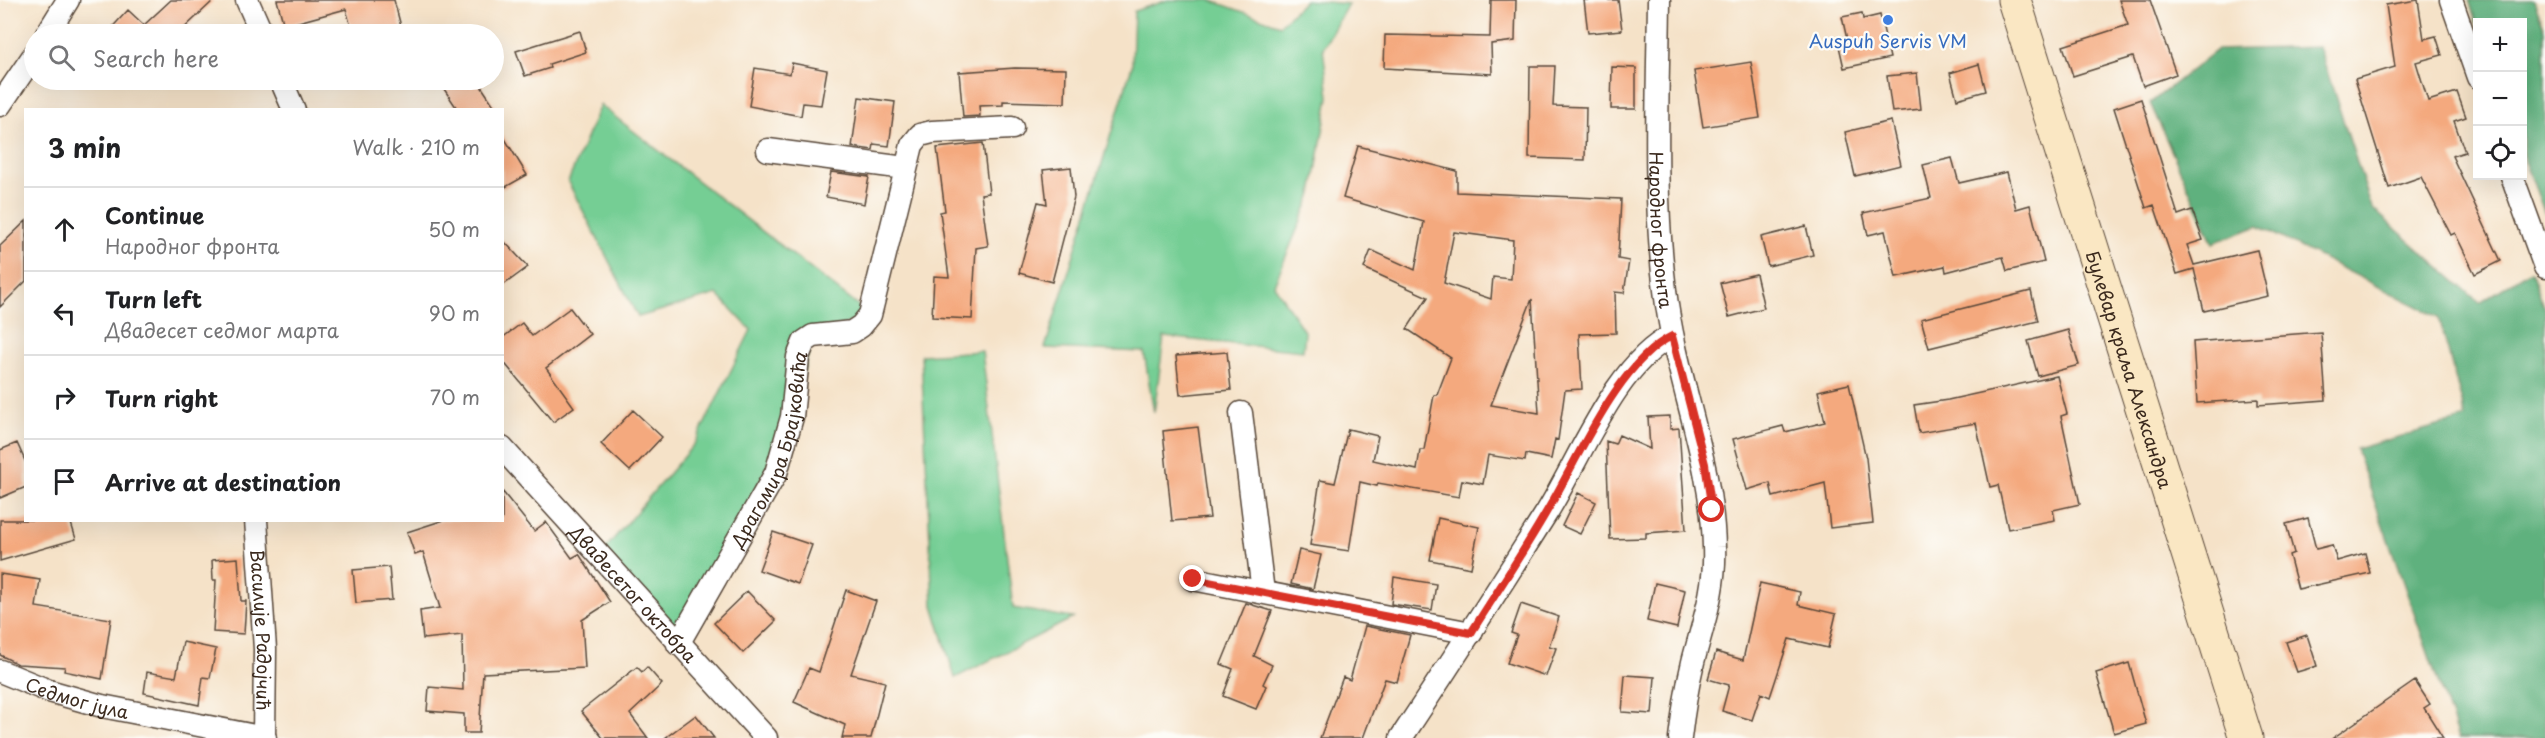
<!DOCTYPE html>
<html lang="en">
<head>
<meta charset="utf-8">
<style>
	body { margin:0; font-family:"Playpen Sans",sans-serif; background:#f2f2f2; color:#202124 }
	.controls { position:absolute; right:18px; top:18px; display:grid; overflow:hidden; border-radius:0px; box-shadow:0 6px 24px #0002 }
	.controls button { width:54px; height:54px; display:grid; place-items:center; padding:0; border:0; border-bottom:2px solid #e0e0e0; background:#fff; color:#202124; font:30px sans-serif }
	.stop { position:absolute; width:18px; height:18px; margin:-14px; border:4px solid #d93025; border-radius:50%; background:#fff }
	.stop.end { background:#d93025; border-color:#fff; box-shadow:0 2px 6px #0008 }
	.list { margin:0; padding:0; list-style:none }
	h2 { display:flex; justify-content:space-between; align-items:center; height:78px; margin:0; padding:0 24px; font-size:26px }
	h2 small { font-size:20px; font-weight:400; color:#757577 }
	.list li { display:grid; grid-template-columns:39px 1fr auto; gap:18px; align-items:center; box-sizing:border-box; height:84px; padding:0 24px; border-top:2px solid #e0e0e0 }
	.list b { display:block; font-size:22px; white-space:nowrap }
	.list p { margin:0; font-size:20px; white-space:nowrap; color:#757577 }
	.list em { font-size:20px; font-style:normal; color:#757577 }
	.icon { flex:none; width:33px; height:33px; fill:none; stroke:currentColor; stroke-width:2; stroke-linecap:round; stroke-linejoin:round }
	.map { position:relative; flex:none; width:2545px; height:738px; overflow:hidden }
	.search { position:absolute; background:#fff; box-shadow:0 6px 24px #0002; left:24px; top:24px; width:480px; height:66px; display:flex; align-items:center; gap:15px; box-sizing:border-box; padding:0 21px; border-radius:33px; color:#757577; font-size:22px }
	.panel { position:absolute; background:#fff; box-shadow:0 6px 24px #0002; left:24px; top:108px; width:480px; height:414px; border-radius:0px }
	.map>svg:first-child { display:block }
</style>
</head>
<body>
<div class="map">
<svg width="2545" height="738" viewBox="0 0 2545 738">
	<rect width="100%" height="100%" fill="#fdfcf7"/>
	<filter id="ink" filterUnits="userSpaceOnUse"><feTurbulence type="fractalNoise" baseFrequency=".0167" numOctaves="2"/><feDisplacementMap in="SourceGraphic" scale="12" xChannelSelector="R" yChannelSelector="G"/><feConvolveMatrix kernelMatrix="1 2 1 2 8 2 1 2 1" color-interpolation-filters="sRGB"/></filter>
	<filter id="wash" filterUnits="userSpaceOnUse"><feTurbulence type="fractalNoise" baseFrequency=".008" numOctaves="4" result="noise"/><feDisplacementMap in="SourceGraphic" scale="24" xChannelSelector="R" yChannelSelector="G"/><feGaussianBlur stdDeviation="1.35" result="paint"/><feColorMatrix in="noise" values="0 0 0 0 0 0 0 0 0 0 0 0 0 0 0 0 0 1.4 0 .05"/><feComposite in="paint" operator="in"/></filter>
	<g filter="url(#wash)">
		<rect width="100%" height="100%" fill="#f5e2c8"/>
		<path fill="#74ce94" stroke="#587c59" stroke-width="1.5" d="M 1168,0 L 1210,0 L 1280,25 L 1305,0 L 1348,4 L 1323,48 L 1329,97 L 1312,194 L 1274,285 L 1305,333 L 1303,351 L 1164,337 L 1154,413 L 1144,352 L 1045,348 L 1132,66 L 1134,11 Z
			M 600,105 L 870,315 L 813,336 L 792,417 L 678,644 L 599,556 L 695,443 L 751,330 L 717,294 L 638,317 L 568,182 Z
			M 982,351 L 1013,608 L 1073,618 L 955,678 L 933,605 L 921,355 Z"/>
		<path fill="#5fb17e" stroke="#4d6e4e" stroke-width="1.5" d="M 2469,0 L 2534,0 L 2545,30 L 2545,214 L 2523,156 L 2522,22 L 2478,22 L 2477,25 Z
			M 2319,47 L 2372,208 L 2480,303 L 2531,270 L 2545,309 L 2545,738 L 2458,738 L 2356,449 L 2466,418 L 2439,317 L 2258,226 L 2213,243 L 2150,103 L 2217,50 Z"/>
		<g id="blocks">
			<path fill="#f4a97e" fill-rule="evenodd" d="M 171,0 L 214,0 L 178,34 L 106,34 L 128,10 L 144,25 Z
				M 277,0 L 394,0 L 403,34 L 353,34 L 346,9 L 284,26 Z
				M 1491,0 L 1516,0 L 1515,41 L 1491,44 L 1492,74 L 1384,68 L 1385,35 L 1490,37 Z
				M 1584,0 L 1618,0 L 1622,30 L 1588,33 Z
				M 2119,0 L 2150,0 L 2176,74 L 2143,86 L 2133,57 L 2073,76 L 2063,46 L 2128,25 Z
				M 2418,0 L 2424,39 L 2436,36 L 2442,55 L 2416,62 L 2428,101 L 2457,92 L 2466,117 L 2454,121 L 2465,152 L 2452,156 L 2501,261 L 2475,274 L 2455,233 L 2451,235 L 2421,177 L 2389,188 L 2355,79 L 2395,67 L 2386,5 Z
				M 1862,13 L 1863,19 L 1880,15 L 1890,58 L 1844,68 L 1839,46 L 1848,44 L 1842,17 Z
				M 580,31 L 586,52 L 549,64 L 550,68 L 525,76 L 516,51 Z
				M 1751,62 L 1760,118 L 1703,127 L 1694,71 Z
				M 792,63 L 827,70 L 821,105 L 803,103 L 801,116 L 749,106 L 755,68 L 790,74 Z
				M 1979,64 L 1986,91 L 1957,99 L 1950,73 Z
				M 1530,66 L 1555,66 L 1553,106 L 1586,107 L 1585,160 L 1529,158 Z
				M 1612,67 L 1636,68 L 1636,109 L 1611,109 Z
				M 1015,68 L 1066,69 L 1065,103 L 1003,101 L 1003,105 L 979,106 L 980,116 L 963,117 L 959,72 Z
				M 1917,73 L 1921,109 L 1892,112 L 1887,76 Z
				M 438,80 L 477,80 L 497,110 L 458,110 Z
				M 859,97 L 895,102 L 889,146 L 874,144 L 873,150 L 852,147 Z
				M 2141,99 L 2178,215 L 2192,210 L 2203,240 L 2187,245 L 2194,265 L 2257,250 L 2268,296 L 2204,311 L 2194,269 L 2177,274 L 2154,205 L 2146,208 L 2114,108 Z
				M 1891,121 L 1901,165 L 1855,176 L 1845,132 Z
				M 502,134 L 527,175 L 502,189 Z
				M 983,143 L 989,193 L 981,194 L 988,246 L 976,248 L 972,319 L 932,317 L 934,276 L 949,277 L 940,212 L 945,211 L 937,148 Z
				M 1358,146 L 1457,171 L 1457,192 L 1621,199 L 1618,259 L 1629,261 L 1624,293 L 1615,292 L 1616,333 L 1579,334 L 1582,389 L 1565,390 L 1558,440 L 1555,439 L 1551,459 L 1526,454 L 1525,461 L 1488,455 L 1483,484 L 1462,480 L 1459,497 L 1378,483 L 1377,486 L 1360,482 L 1349,551 L 1310,545 L 1320,480 L 1335,483 L 1348,429 L 1378,436 L 1373,460 L 1417,470 L 1420,450 L 1424,450 L 1434,395 L 1437,395 L 1451,358 L 1407,329 L 1428,297 L 1364,268 L 1371,250 L 1415,270 L 1424,222 L 1343,198 ZM 1454,232 L 1513,240 L 1511,279 L 1493,277 L 1491,299 L 1444,283 ZM 1532,299 L 1539,413 L 1491,405 Z
				M 1952,158 L 1959,183 L 2007,172 L 2016,209 L 2030,205 L 2044,262 L 2007,271 L 2003,257 L 1946,272 L 1945,266 L 1896,277 L 1885,231 L 1868,235 L 1863,213 L 1931,198 L 1923,165 Z
				M 1071,167 L 1074,197 L 1052,282 L 1019,273 L 1038,202 L 1047,204 L 1043,170 Z
				M 831,172 L 869,177 L 864,204 L 826,197 Z
				M 26,221 L 26,281 L 0,307 L 0,246 Z
				M 1806,226 L 1813,255 L 1768,266 L 1761,237 Z
				M 502,239 L 528,267 L 502,286 Z
				M 1756,274 L 1764,308 L 1729,317 L 1720,283 Z
				M 2031,291 L 2038,321 L 1929,348 L 1921,319 Z
				M 570,308 L 590,334 L 546,368 L 574,407 L 553,422 L 502,360 L 502,338 L 522,323 L 532,336 Z
				M 2068,330 L 2079,365 L 2038,376 L 2028,341 Z
				M 2321,332 L 2326,400 L 2258,405 L 2258,399 L 2197,403 L 2193,342 Z
				M 1227,352 L 1231,390 L 1180,395 L 1176,356 Z
				M 2057,376 L 2067,414 L 2061,416 L 2080,504 L 2053,510 L 2055,520 L 2008,529 L 1998,485 L 1990,487 L 1976,423 L 1919,433 L 1914,405 L 1948,400 Z
				M 1849,384 L 1866,458 L 1873,523 L 1830,528 L 1825,483 L 1773,497 L 1770,483 L 1747,490 L 1733,439 L 1783,426 L 1785,432 L 1825,422 L 1818,391 Z
				M 633,410 L 662,437 L 630,471 L 601,444 Z
				M 1670,416 L 1670,429 L 1679,428 L 1686,530 L 1646,533 L 1646,538 L 1610,539 L 1606,441 L 1615,444 L 1619,435 L 1650,449 L 1648,417 Z
				M 1198,427 L 1210,518 L 1172,521 L 1163,431 Z
				M 17,443 L 26,463 L 26,487 L 0,498 L 0,450 Z
				M 502,491 L 534,531 L 546,522 L 572,558 L 579,554 L 610,602 L 582,620 L 585,668 L 483,673 L 479,733 L 464,733 L 464,714 L 427,711 L 429,687 L 463,690 L 462,635 L 423,639 L 420,611 L 440,608 L 423,552 L 415,555 L 407,532 L 444,520 L 502,520 Z
				M 1578,493 L 1596,502 L 1580,534 L 1562,526 Z
				M 1438,518 L 1479,527 L 1471,568 L 1430,560 Z
				M 2308,518 L 2316,549 L 2332,545 L 2337,561 L 2365,553 L 2370,573 L 2298,589 L 2289,555 L 2294,553 L 2286,524 Z
				M 0,520 L 70,520 L 76,539 L 0,561 Z
				M 773,532 L 812,545 L 798,584 L 759,570 Z
				M 1299,550 L 1321,555 L 1313,589 L 1291,584 Z
				M 238,558 L 241,601 L 246,601 L 244,634 L 213,632 L 216,580 L 213,580 L 212,560 Z
				M 389,567 L 392,600 L 356,603 L 353,570 Z
				M 0,574 L 40,580 L 36,607 L 111,619 L 102,679 L 64,671 L 65,667 L 18,664 L 0,655 Z
				M 1394,577 L 1436,584 L 1432,610 L 1391,604 Z
				M 1655,583 L 1685,590 L 1677,628 L 1647,621 Z
				M 1760,583 L 1800,592 L 1798,605 L 1836,614 L 1828,648 L 1789,639 L 1770,697 L 1761,693 L 1752,720 L 1722,711 L 1729,685 L 1708,679 L 1716,652 L 1743,660 Z
				M 846,590 L 876,601 L 851,674 L 885,682 L 871,738 L 842,738 L 845,725 L 794,702 L 809,668 L 819,672 Z
				M 747,591 L 776,621 L 743,653 L 714,623 Z
				M 1246,603 L 1272,611 L 1254,656 L 1272,665 L 1263,684 L 1266,686 L 1256,709 L 1223,696 L 1233,669 L 1221,664 Z
				M 1521,604 L 1559,617 L 1549,646 L 1556,648 L 1546,676 L 1507,663 L 1517,635 L 1511,633 Z
				M 1365,626 L 1410,635 L 1397,682 L 1385,679 L 1363,738 L 1320,738 L 1343,677 L 1350,680 Z
				M 2307,635 L 2317,666 L 2297,672 L 2286,642 Z
				M 183,642 L 216,649 L 210,678 L 203,677 L 199,705 L 144,693 L 147,672 L 176,677 Z
				M 2129,663 L 2146,724 L 2114,733 L 2096,673 Z
				M 637,667 L 642,672 L 647,667 L 662,684 L 630,714 L 648,738 L 603,738 L 581,711 Z
				M 1625,675 L 1655,677 L 1652,714 L 1622,712 Z
				M 2415,681 L 2430,704 L 2424,708 L 2443,738 L 2333,738 Z
				M 696,715 L 714,738 L 665,738 Z"/>
		</g>
	</g>
	<g filter="url(#ink)">
		<use href="#blocks" fill-opacity="0" stroke="#574638" stroke-width="1.5"/>
		<g fill="none" stroke-linecap="round" stroke-linejoin="round">
			<g stroke="#574638" stroke-width="25">
				<g id="street">
					<path d="M 247,0 L 262,34"/>
					<path id="s1" d="M 1659,0 C 1658,93 1653,198 1665,290 C 1675,377 1712,458 1714,547 C 1716,588 1703,623 1693,662 C 1687,687 1683,713 1680,738"/>
					<path d="M 2451,0 L 2478,77"/>
					<path d="M 47,34 L 68,0"/>
					<path d="M 281,80 L 294,110"/>
					<path d="M 0,105 L 34,55"/>
					<path d="M 768,150 L 905,168"/>
					<path d="M 2512,176 L 2545,267"/>
					<path d="M 1241,413 L 1263,592"/>
					<path id="s2" d="M 502,448 L 766,738"/>
					<path id="s3" d="M 256,520 L 265,649 L 264,737"/>
					<path d="M 1193,579 L 1471,633"/>
					<path id="s4" d="M 678,644 L 776,473 L 792,417 L 798,357 L 804,342 L 813,336 L 852,332 L 861,326 L 870,315 L 912,145 L 920,135 L 932,132 L 1012,128"/>
					<path id="s5" d="M 0,671 L 49,691 L 102,706 L 265,738"/>
					<path d="M 1401,738 C 1451,663 1499,588 1547,512 C 1579,460 1617,362 1672,336"/>
				</g>
			</g>
			<g stroke="#574638" stroke-width="35">
				<g id="secondary">
					<path id="s6" d="M 2014,0 L 2246,738"/>
				</g>
			</g>
			<use href="#street" stroke="#fff" stroke-width="22"/>
			<use href="#secondary" stroke="#fae7c3" stroke-width="33"/>
		</g>
	</g>
	<g fill="none" stroke-linecap="round" stroke-linejoin="round" filter="url(#ink)">
		<path stroke="#d93025" stroke-width="8" d="M 1193,579 L 1471,633 C 1498,590 1526,548 1551,504 C 1580,454 1620,361 1672,336 L 1705,464 L 1712,510"/>
	</g>
	<circle fill="#3f7fe0" stroke="#fdfcf7" stroke-width="2" cx="1888" cy="20" r="6"/>
	<g text-anchor="middle" dominant-baseline="central" stroke-width="4.5" stroke-linejoin="round" paint-order="stroke">
		<g font-size="18" fill="#366cbe" stroke="#fdfcf7">
			<text x="1888" y="40">Auspuh Servis VM</text>
		</g>
		<g font-size="18" fill="#3b2a1e" stroke="#fdfcf7">
			<text stroke="none"><textPath href="#s1" startOffset="230">Народног фронта</textPath></text>
			<text stroke="none"><textPath href="#s6" startOffset="387">Булевар краља Александра</textPath></text>
			<text stroke="none"><textPath href="#s4" startOffset="218">Драгомира Брајковића</textPath></text>
			<text stroke="none"><textPath href="#s2" startOffset="196">Двадесетог октобра</textPath></text>
			<text stroke="none"><textPath href="#s3" startOffset="110">Василије Радојчић</textPath></text>
			<text stroke="none"><textPath href="#s5" startOffset="82">Седмог јула</textPath></text>
		</g>
	</g>
</svg>
<div class="controls">
<button>+</button>
<button>−</button>
<button><svg class="icon" aria-label="locate" viewBox="0 0 24 24"><circle cx="12" cy="12" r="6"/><path d="M12 2v4M12 18v4M2 12h4M18 12h4"/></svg></button>
</div>
<div class="stop" style="left:1712px;top:510px"></div>
<div class="stop end" style="left:1193px;top:579px"></div>
<div class="search"><svg class="icon" aria-label="search" viewBox="0 0 24 24"><circle cx="10" cy="10" r="6"/><path d="M15 15l6 6"/></svg>Search here</div>
<section class="panel">
<h2>3 min<small>Walk · 210 m</small></h2>
<ul class="list">
<li><svg class="icon" aria-label="ahead" viewBox="0 0 24 24"><path d="M12 20V5M6 11l6-6 6 6"/></svg><div><b>Continue</b><p>Народног фронта</p></div><em>50 m</em></li>
<li><svg class="icon" aria-label="left" viewBox="0 0 24 24"><path d="M17 20v-9H6M10 6l-5 5 5 5"/></svg><div><b>Turn left</b><p>Двадесет седмог марта</p></div><em>90 m</em></li>
<li><svg class="icon" aria-label="right" viewBox="0 0 24 24"><path d="M7 20v-9h11M14 6l5 5-5 5"/></svg><div><b>Turn right</b></div><em>70 m</em></li>
<li><svg class="icon" aria-label="arrive" viewBox="0 0 24 24"><path d="M6 21V4h12l-3 4 3 4H6"/></svg><div><b>Arrive at destination</b></div></li>
</ul>
</section>
</div>
</body>
</html>
